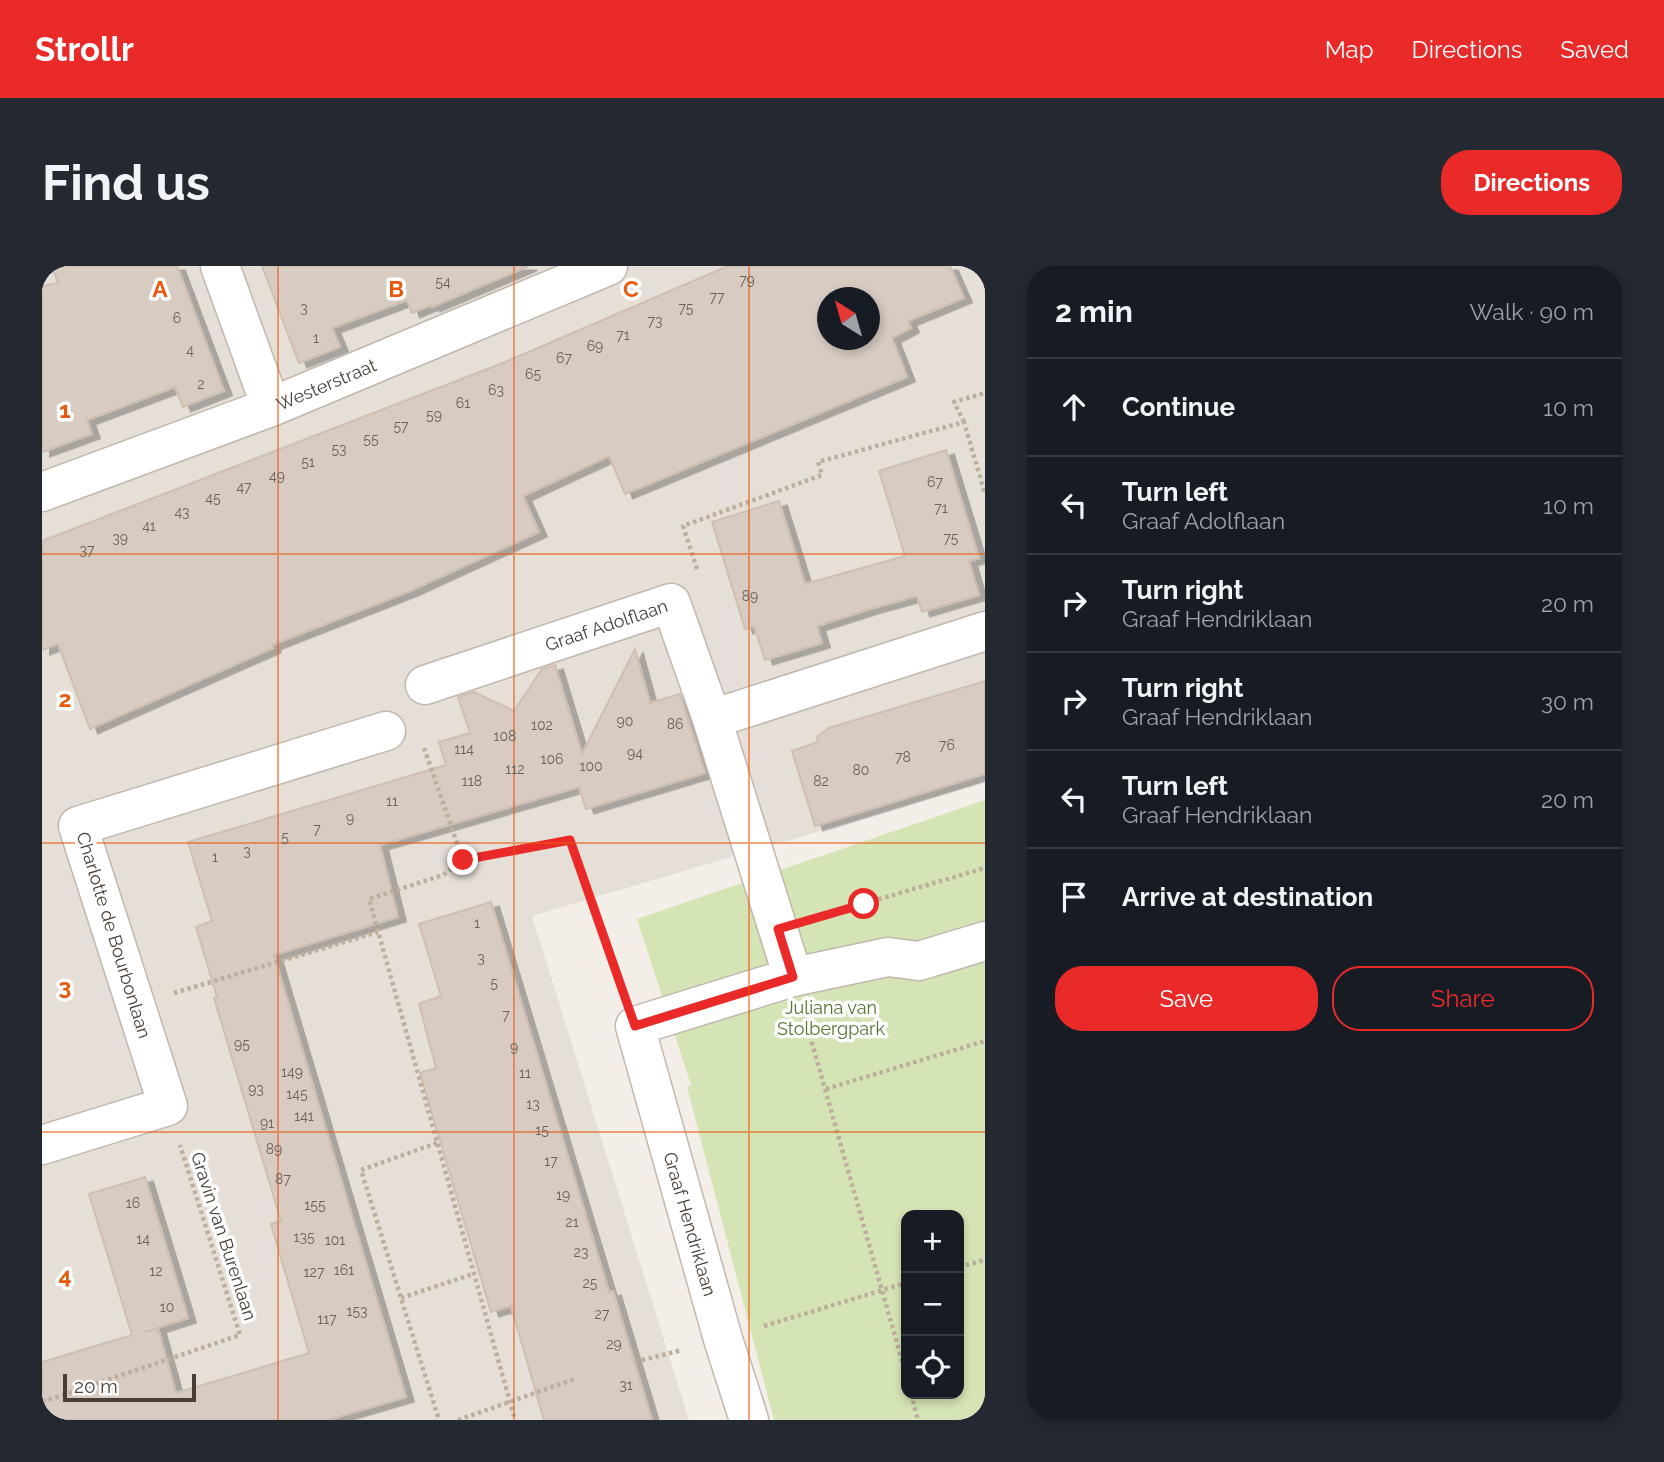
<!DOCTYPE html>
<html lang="en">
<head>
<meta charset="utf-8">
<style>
	body { margin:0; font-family:Raleway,sans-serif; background:#242831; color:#f1f3f6 }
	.controls { position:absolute; right:21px; bottom:21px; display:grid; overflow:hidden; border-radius:14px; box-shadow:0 4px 10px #0003 }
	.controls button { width:63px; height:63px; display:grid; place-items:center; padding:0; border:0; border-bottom:2px solid #363941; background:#171b24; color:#f1f3f6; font:35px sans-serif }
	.compass { position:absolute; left:775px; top:21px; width:63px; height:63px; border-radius:50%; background:#171b24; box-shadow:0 4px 10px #0003; rotate:323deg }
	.scale { position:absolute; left:21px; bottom:18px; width:133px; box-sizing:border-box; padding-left:7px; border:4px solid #463e37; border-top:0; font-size:19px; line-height:24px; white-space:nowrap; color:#463e37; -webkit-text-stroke:5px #fff; paint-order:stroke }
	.stop { position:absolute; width:21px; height:21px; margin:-16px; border:5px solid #e92a29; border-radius:50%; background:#fff }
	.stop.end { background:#e92a29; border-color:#fff; box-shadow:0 2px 7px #0008 }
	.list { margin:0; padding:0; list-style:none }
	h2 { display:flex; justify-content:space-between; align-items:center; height:91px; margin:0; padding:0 28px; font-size:30px }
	h2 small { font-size:23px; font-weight:400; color:#9ea1a6 }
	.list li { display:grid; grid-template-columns:46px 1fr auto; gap:21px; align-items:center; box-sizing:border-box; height:98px; padding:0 28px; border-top:2px solid #363941 }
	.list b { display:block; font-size:26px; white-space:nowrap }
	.list p { margin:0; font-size:23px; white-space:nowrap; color:#9ea1a6 }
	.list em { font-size:23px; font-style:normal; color:#9ea1a6 }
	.actions { display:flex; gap:14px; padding:21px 28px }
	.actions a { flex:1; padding:16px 0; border:2px solid #e92a29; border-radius:28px; text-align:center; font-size:24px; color:#e92a29 }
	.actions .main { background:#e92a29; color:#fff }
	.icon { flex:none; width:38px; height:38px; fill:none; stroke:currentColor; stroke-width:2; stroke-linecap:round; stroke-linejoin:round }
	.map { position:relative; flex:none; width:943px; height:1154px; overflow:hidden; border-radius:28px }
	header { display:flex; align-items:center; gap:42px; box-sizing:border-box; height:98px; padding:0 35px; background:#e92a29; color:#fff }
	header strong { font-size:33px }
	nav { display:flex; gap:38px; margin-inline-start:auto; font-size:24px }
	.intro { display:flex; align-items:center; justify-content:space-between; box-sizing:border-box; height:168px; padding:0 42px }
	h1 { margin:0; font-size:49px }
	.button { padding:18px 32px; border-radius:28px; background:#e92a29; color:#fff; font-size:24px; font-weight:700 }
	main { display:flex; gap:42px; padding:0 42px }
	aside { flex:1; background:#171b24; border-radius:28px; box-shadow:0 4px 10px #0003 }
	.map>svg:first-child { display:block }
</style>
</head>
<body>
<header>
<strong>Strollr</strong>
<nav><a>Map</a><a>Directions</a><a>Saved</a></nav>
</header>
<div class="intro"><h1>Find us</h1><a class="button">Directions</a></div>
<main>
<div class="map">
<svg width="943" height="1154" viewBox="0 0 943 1154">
	<defs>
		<filter id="shadow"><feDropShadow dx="8" dy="4.5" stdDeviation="0" flood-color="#0004"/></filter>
	</defs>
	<rect width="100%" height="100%" fill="#f3eee8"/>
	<path fill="#e6dfd7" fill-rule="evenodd" d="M 0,0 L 943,0 L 943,516 L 490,650 L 647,1154 L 0,1154 ZM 786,32 L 828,32 L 828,74 L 786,74 Z"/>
	<path fill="#d5e4b4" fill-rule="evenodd" d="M 943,534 L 943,1154 L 732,1154 L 645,821 L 649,819 L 595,653 ZM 864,949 L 917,949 L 917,1128 L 864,1128 Z"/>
	<path fill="#d7cbc2" stroke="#cebfb2" stroke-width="2" fill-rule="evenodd" filter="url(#shadow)" d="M 10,0 L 135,0 L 182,125 L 141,141 L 133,121 L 45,154 L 50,168 L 0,186 L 0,20 L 16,17 Z
		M 220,0 L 487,0 L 390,41 L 389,39 L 370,47 L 365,34 L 290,62 L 298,81 L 257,97 Z
		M 686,0 L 908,0 L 922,32 L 866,55 L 869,62 L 850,72 L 865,111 L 583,228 L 567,190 L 481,230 L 497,266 L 368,325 L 230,379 L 231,382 L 48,463 L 16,378 L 0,384 L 0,275 L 461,97 ZM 786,32 L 828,32 L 828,74 L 786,74 Z
		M 904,184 L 937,292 L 927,295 L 937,329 L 880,346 L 875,330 L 828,343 L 775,360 L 780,377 L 723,394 L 712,360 L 703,363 L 670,256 L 737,235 L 763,318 L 863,290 L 837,205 Z
		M 593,383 L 608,437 L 638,428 L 663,507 L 544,543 L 537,521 L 338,579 L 356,651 L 232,689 L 364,1131 L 286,1154 L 0,1154 L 0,1096 L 90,1069 L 47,928 L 103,911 L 146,1052 L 103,1066 L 116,1063 L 134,1127 L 267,1087 L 229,958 L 239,955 L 172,732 L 175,731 L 154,661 L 170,655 L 146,576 L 404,499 L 397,476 L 428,467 L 416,431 L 432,426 L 472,445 L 500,403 L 513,399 L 540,488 Z
		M 943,415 L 943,508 L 773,560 L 750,485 L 776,476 L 775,471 L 787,462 Z
		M 449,636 L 567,1026 L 571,1025 L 610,1154 L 502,1154 L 469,1040 L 449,1046 L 378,807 L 394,802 L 377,738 L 399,730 L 377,658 Z"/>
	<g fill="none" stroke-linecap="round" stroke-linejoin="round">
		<g stroke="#c1b7af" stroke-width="41">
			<g id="minor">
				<path d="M 178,0 L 229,141"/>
				<path id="s1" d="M 0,226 L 229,141 L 566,0"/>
				<path id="s2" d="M 383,419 L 629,337 L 670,453 L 943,365"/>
				<path d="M 670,453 L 751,711"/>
				<path d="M 0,879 L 126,840 L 36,560 L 344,465"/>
				<path d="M 707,1154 L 681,1073 L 593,760 L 751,711 L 846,691 L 877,695 L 943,675"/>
			</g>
		</g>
		<path stroke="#beae9e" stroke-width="4.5" stroke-dasharray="3.5 3.5" stroke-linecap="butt" d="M 922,156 L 912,136 L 943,127
			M 655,303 L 641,260 L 780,209 L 776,196 L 922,156 L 943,228
			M 382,482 L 421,594 L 528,574 L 580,721
			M 421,594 L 401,609 L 327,633 L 473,1154
			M 776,651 L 943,602
			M 132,727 L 336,666
			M 762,749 L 864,1109
			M 784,823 L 943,775
			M 395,877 L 319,904 L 397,1154
			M 917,1001 L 943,994
			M 359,1032 L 431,1008
			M 722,1060 L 864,1017
			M 593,1096 L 640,1084
			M 869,1128 L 876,1154
			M 0,1136 L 198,1069 L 138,879
			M 416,1154 L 533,1113"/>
		<use href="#minor" stroke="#fff" stroke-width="38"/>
	</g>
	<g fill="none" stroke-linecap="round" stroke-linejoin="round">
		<path stroke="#e92a29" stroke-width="9" d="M 421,594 L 528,574 L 593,760 L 751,711 L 736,663 L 822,638"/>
	</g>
	<path fill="none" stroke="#e8590c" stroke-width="2" stroke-opacity="0.55" d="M 236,0 L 236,1154M 472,0 L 472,1154M 707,0 L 707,1154M 0,288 L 943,288M 0,577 L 943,577M 0,866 L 943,866"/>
	<g text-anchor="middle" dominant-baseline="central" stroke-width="7" stroke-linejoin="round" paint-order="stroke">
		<g font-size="14" fill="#6a615a">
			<text x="705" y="14">79</text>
			<text x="401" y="16">54</text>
			<text x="675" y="31">77</text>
			<text x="262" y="42">3</text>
			<text x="644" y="42">75</text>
			<text x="135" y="52">6</text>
			<text x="613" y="55">73</text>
			<text x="581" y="69">71</text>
			<text x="274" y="72">1</text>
			<text x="553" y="80">69</text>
			<text x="148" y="84">4</text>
			<text x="522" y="92">67</text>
			<text x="491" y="108">65</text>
			<text x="159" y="118">2</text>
			<text x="454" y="124">63</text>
			<text x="421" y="137">61</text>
			<text x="392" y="149">59</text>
			<text x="359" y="160">57</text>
			<text x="329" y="173">55</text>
			<text x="297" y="183">53</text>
			<text x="266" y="196">51</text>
			<text x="235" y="210">49</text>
			<text x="893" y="216">67</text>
			<text x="202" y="221">47</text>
			<text x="171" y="232">45</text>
			<text x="899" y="242">71</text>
			<text x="140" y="246">43</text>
			<text x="107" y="260">41</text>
			<text x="78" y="272">39</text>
			<text x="909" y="272">75</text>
			<text x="45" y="284">37</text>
			<text x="708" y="330">89</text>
			<text x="583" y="455">90</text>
			<text x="633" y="458">86</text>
			<text x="500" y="459">102</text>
			<text x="463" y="470">108</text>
			<text x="905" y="479">76</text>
			<text x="422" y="483">114</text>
			<text x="593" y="487">94</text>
			<text x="861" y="491">78</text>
			<text x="510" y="493">106</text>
			<text x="549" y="500">100</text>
			<text x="473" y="503">112</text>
			<text x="819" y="504">80</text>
			<text x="430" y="515">118</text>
			<text x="779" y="515">82</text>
			<text x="350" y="535">11</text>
			<text x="308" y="552">9</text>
			<text x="275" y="563">7</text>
			<text x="243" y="571">5</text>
			<text x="205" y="585">3</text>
			<text x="173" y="591">1</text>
			<text x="435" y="657">1</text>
			<text x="439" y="692">3</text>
			<text x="452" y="717">5</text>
			<text x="464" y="749">7</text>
			<text x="200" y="778">95</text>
			<text x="472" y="781">9</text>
			<text x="250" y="806">149</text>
			<text x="483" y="807">11</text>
			<text x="214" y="823">93</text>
			<text x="255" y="828">145</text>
			<text x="491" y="838">13</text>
			<text x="262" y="850">141</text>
			<text x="225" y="857">91</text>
			<text x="500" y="864">15</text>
			<text x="232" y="883">89</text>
			<text x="509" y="895">17</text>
			<text x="241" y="913">87</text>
			<text x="521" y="929">19</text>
			<text x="91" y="937">16</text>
			<text x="273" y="939">155</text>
			<text x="530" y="956">21</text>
			<text x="262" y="971">135</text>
			<text x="101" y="973">14</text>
			<text x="293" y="974">101</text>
			<text x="539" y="986">23</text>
			<text x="302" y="1004">161</text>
			<text x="114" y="1005">12</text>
			<text x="272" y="1006">127</text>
			<text x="548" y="1017">25</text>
			<text x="125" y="1041">10</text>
			<text x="315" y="1045">153</text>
			<text x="560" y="1048">27</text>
			<text x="285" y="1053">117</text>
			<text x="572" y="1078">29</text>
			<text x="584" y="1119">31</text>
		</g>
		<g font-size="18" fill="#463e37" stroke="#fff">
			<text stroke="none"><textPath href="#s1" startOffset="304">Westerstraat</textPath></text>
			<text stroke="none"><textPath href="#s2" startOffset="191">Graaf Adolflaan</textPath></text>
			<text transform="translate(72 669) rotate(73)">Charlotte de Bourbonlaan</text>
			<text transform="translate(648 958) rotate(74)">Graaf Hendriklaan</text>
			<text transform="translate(182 970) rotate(72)">Gravin van Burenlaan</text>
		</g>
		<g font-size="18" fill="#53732f" stroke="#fff">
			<text x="789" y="741">Juliana van<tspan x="789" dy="21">Stolbergpark</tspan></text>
		</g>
	</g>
	<g font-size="23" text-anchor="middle" font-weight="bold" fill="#e8590c" stroke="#fff" stroke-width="7" stroke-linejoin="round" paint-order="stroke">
		<text x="118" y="31">A</text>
		<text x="354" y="31">B</text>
		<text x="589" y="31">C</text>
		<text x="23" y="152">1</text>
		<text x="23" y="441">2</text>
		<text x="23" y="729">3</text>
		<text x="23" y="1018">4</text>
	</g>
</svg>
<div class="controls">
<button>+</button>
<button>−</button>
<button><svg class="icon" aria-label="locate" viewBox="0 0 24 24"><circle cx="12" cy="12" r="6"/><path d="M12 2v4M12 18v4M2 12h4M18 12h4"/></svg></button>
</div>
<svg class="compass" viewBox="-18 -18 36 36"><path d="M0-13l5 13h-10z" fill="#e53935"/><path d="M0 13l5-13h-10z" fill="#9ea1a6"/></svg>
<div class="scale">20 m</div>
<div class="stop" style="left:822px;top:638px"></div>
<div class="stop end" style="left:421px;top:594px"></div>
</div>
<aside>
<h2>2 min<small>Walk · 90 m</small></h2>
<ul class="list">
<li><svg class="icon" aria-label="ahead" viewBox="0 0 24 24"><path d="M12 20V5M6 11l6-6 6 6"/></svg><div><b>Continue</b></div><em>10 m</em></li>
<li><svg class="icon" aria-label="left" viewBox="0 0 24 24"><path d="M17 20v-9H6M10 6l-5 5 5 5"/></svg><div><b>Turn left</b><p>Graaf Adolflaan</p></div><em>10 m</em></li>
<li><svg class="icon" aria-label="right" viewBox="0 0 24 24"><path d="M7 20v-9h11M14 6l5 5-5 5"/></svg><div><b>Turn right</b><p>Graaf Hendriklaan</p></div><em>20 m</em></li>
<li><svg class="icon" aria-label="right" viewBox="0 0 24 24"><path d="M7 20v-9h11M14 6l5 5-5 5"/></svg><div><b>Turn right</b><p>Graaf Hendriklaan</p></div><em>30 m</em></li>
<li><svg class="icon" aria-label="left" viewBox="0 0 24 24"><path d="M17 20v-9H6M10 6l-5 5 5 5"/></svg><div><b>Turn left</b><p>Graaf Hendriklaan</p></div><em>20 m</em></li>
<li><svg class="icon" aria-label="arrive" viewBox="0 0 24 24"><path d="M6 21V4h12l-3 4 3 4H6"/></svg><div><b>Arrive at destination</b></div></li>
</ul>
<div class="actions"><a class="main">Save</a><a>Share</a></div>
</aside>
</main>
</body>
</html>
